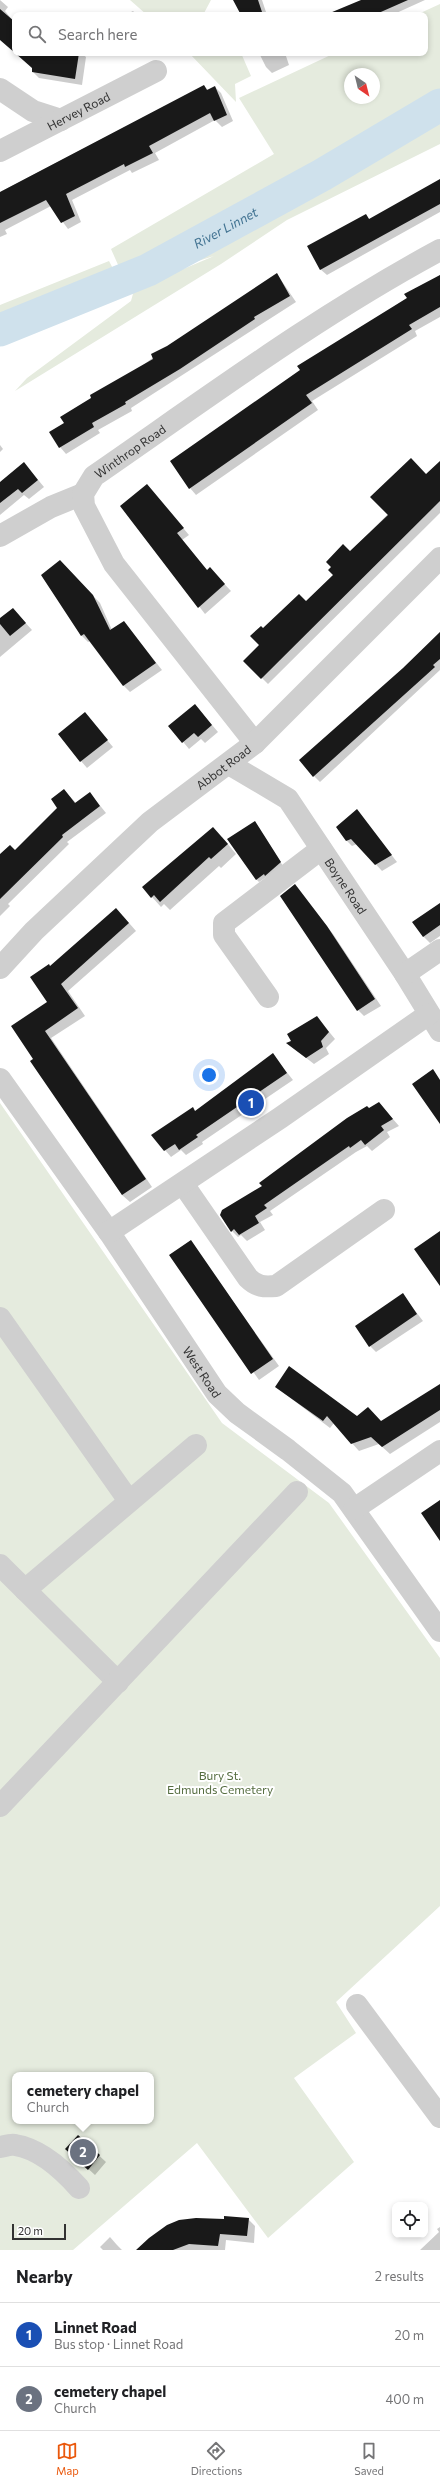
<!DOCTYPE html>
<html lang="en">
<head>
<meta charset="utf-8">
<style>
	body { margin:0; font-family:Commissioner,sans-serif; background:#f6f6f6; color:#202124 }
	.controls { position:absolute; right:12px; bottom:12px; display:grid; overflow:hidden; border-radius:8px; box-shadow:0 2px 6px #0003 }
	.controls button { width:36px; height:36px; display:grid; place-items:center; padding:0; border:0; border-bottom:1px solid #e0e0e0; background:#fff; color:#202124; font:20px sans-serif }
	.compass { position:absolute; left:344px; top:68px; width:36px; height:36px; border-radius:50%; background:#fff; box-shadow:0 2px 6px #0003; rotate:145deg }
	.scale { position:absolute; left:12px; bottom:10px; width:54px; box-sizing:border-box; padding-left:4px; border:2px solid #323232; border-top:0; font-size:11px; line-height:14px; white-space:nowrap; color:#323232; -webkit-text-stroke:3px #fff; paint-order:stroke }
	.you { position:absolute; left:209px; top:1075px; width:14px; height:14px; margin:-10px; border:3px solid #fff; border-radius:50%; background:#1a73e8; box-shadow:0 0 0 6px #1a73e833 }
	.badge { display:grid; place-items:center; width:26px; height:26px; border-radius:50%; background:#ea580c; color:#fff; font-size:13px; font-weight:700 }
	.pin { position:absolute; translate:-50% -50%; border:2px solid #fff; box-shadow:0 1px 4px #0006 }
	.popup { position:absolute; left:12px; top:2072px; width:142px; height:52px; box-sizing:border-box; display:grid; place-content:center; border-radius:8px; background:#fff; filter:drop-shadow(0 1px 3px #0005); font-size:13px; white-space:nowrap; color:#757577 }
	.popup b { font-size:15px; color:#202124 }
	.popup::after { content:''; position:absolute; left:50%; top:100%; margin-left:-8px; border:8px solid transparent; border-top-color:#fff }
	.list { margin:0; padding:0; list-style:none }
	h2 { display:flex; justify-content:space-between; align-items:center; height:52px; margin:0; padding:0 16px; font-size:17px }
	h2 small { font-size:13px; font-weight:400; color:#757577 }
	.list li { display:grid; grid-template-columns:26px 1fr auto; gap:12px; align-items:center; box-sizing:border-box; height:64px; padding:0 16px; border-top:1px solid #e0e0e0 }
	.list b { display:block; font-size:15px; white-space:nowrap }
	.list p { margin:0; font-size:13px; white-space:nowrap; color:#757577 }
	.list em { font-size:13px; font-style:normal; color:#757577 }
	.icon { flex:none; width:22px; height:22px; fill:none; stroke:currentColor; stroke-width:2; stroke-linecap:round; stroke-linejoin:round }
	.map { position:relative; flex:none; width:440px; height:2250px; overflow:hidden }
	.search { position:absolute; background:#fff; box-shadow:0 2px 6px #0003; left:12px; right:12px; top:12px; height:44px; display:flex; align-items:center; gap:10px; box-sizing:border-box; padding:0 14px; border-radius:8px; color:#757577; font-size:15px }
	.sheet { height:180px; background:#fff }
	nav { display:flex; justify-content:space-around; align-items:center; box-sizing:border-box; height:56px; border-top:1px solid #e0e0e0; background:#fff; font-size:11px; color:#757577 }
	nav a { display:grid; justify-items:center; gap:2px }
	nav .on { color:#ea580c }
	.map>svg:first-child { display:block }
</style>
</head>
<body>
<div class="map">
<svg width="440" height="2250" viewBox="0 0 440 2250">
	<rect width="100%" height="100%" fill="#fff"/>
	<path fill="#e5ebde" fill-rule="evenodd" d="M 130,0 L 211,0 L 203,15 L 147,15 Z
		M 440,4 L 440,144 L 287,220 L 221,264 L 15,391 L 27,378 L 131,301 L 134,290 L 214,256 L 131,282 L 119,267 L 111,249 L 274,154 L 239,98 L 335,53 L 425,53 L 425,15 L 416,15 ZM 350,74 L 374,74 L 374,98 L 350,98 Z
		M 189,53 L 241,53 L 251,76 L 235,84 L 236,102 Z
		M 109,261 L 121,284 L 0,334 L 0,305 Z
		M 0,1103 L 222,1423 L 329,1503 L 440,1658 L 440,1906 L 336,2002 L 356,2033 L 294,2078 L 354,2162 L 268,2238 L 197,2143 L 73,2250 L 0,2250 ZM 15,2075 L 151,2075 L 151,2121 L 15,2121 Z"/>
	<path fill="#0003" d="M 0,0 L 8,7 L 5,11 L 15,23 L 15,52 L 0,39 Z
		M 235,0 L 262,0 L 267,15 L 242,15 Z
		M 364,0 L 425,0 L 392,15 L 326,15 Z
		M 133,11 L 137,15 L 125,15 Z
		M 36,53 L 81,53 L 86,57 L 82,85 L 39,78 L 33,72 Z
		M 110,53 L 119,53 L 113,56 Z
		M 259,53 L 285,53 L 289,65 L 272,73 L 266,67 Z
		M 204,86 L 208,90 L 215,87 L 221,93 L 233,121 L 222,127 L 215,120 L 155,153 L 159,160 L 132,173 L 130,170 L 72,200 L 81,222 L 68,229 L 51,206 L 5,230 L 7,234 L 0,237 L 0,192 Z
		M 440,180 L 440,212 L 327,275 L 320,269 L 366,215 L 370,220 Z
		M 277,274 L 296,302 L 131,408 L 132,411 L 98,430 L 100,433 L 66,454 L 60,447 L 65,424 L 167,347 Z
		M 440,275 L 440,317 L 415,331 L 417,336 L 312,401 L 318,410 L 196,495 L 190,488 L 171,461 Z
		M 0,445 L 3,449 L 0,452 Z
		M 440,462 L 440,513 L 268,684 L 245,661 L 260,645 L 263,629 L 306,602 L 335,575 L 350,552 Z
		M 30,470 L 44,487 L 29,499 L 24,495 L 0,515 L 0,483 Z
		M 147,485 L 189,535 L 182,540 L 208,571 L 216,575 L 231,591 L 205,614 L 121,506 Z
		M 60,562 L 100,603 L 112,630 L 124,622 L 162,670 L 130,692 L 124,686 L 90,641 L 88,642 L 82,636 L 42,575 Z
		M 13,609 L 32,630 L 0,657 L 0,619 Z
		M 440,632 L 440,670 L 320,782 L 314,776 L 404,669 Z
		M 195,705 L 218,732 L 205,743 L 201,739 L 189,749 L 170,726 Z
		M 85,714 L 113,747 L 87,768 L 81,761 Z
		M 64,790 L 76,803 L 90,793 L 106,813 L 67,842 L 69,844 L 8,904 L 10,906 L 0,916 L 0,856 L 15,852 L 59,808 Z
		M 357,811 L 397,862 L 382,871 L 357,844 L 352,846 L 346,840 Z
		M 255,822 L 283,866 L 259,882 L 256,879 Z
		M 222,837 L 236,854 L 221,868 L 219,866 L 170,910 L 164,904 L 161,907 L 143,887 Z
		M 295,886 L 333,934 L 381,1006 L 364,1016 L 358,1010 Z
		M 440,904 L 440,936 L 430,943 L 423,936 Z
		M 123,916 L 136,931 L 68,991 L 85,1016 L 51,1038 L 152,1187 L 130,1202 L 122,1195 L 32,1061 L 35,1059 L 48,1003 L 50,967 Z
		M 317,1017 L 335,1039 L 326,1048 L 329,1054 L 314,1064 L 288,1044 Z
		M 273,1055 L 293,1080 L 202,1142 L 203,1144 L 186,1155 L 181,1150 L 171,1157 L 153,1136 L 196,1112 Z
		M 379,1103 L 399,1126 L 387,1132 L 390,1137 L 372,1151 L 367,1146 L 356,1152 L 270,1211 L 273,1215 L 260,1222 L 265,1230 L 247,1241 L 241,1235 L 238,1237 L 232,1231 L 263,1187 Z
		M 190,1241 L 279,1366 L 259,1380 L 170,1255 Z
		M 403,1295 L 423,1321 L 376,1352 L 370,1346 Z
		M 276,1387 L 357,1417 L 382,1422 L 440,1394 L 440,1422 L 390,1454 L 379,1444 L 359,1451 L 334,1423 L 330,1428 Z
		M 78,2136 L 106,2162 L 95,2175 L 73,2155 Z
		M 248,2219 L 255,2226 L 254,2243 L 226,2240 L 225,2250 L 138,2250 Z
		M 440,2227 L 440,2250 L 420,2250 L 439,2232 L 437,2229 Z
		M 110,2237 L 117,2245 L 122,2250 L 103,2250 L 100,2247 Z"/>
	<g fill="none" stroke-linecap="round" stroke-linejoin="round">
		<path stroke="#cfe1ec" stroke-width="33" id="s1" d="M 0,330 L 148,270 L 322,175 L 440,105"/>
	</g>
	<path fill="#191919" d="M 233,0 L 258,0 L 263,15 L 241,15 Z
		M 361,0 L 408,0 L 374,15 L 325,15 Z
		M 0,9 L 15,22 L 15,53 L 0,40 Z
		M 15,53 L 79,53 L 75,79 L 32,72 L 32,68 Z
		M 204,85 L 207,90 L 215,86 L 227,115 L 214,121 L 210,113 L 149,146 L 153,153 L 125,167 L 124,164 L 66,194 L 75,216 L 61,223 L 46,200 L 0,223 L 0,192 Z
		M 440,179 L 440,204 L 320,270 L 307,246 L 366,214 L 369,219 Z
		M 277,273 L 290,296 L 254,317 L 255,319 L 180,369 L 125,402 L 126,404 L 92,423 L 94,427 L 59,448 L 49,432 L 64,423 L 60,417 L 91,398 L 90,395 L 153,359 L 151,354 L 167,346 Z
		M 440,275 L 440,307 L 409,325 L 412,329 L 306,395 L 312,403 L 189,489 L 170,461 L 300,370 L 297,366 L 407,298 L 404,294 Z
		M 411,458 L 426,474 L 440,461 L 440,501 L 261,679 L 243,661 L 259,645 L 250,636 L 261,626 L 263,628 L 299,594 L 306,601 L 333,575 L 328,570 L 331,567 L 326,562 L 343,544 L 350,551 L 388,515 L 370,497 Z
		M 24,462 L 38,480 L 22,493 L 18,489 L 0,503 L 0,482 Z
		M 147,484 L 184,528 L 177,533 L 207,570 L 210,567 L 225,584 L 198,608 L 120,506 Z
		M 60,560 L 93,595 L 110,630 L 124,621 L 156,663 L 123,686 L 84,634 L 81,636 L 41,575 Z
		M 13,608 L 26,623 L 10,636 L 0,624 L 0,618 Z
		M 440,632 L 440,659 L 433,665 L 435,667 L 313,777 L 299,760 L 403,668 Z
		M 195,704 L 212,725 L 198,737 L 194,733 L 182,743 L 168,726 Z
		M 85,712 L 108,740 L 80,762 L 58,734 Z
		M 64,789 L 75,803 L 90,792 L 100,806 L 62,835 L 63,837 L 0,899 L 0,854 L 10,845 L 15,850 L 57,808 L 51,799 Z
		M 357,809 L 392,855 L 375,865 L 351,839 L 346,841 L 336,827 Z
		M 255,821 L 281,862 L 265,876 L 264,874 L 256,880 L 227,839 Z
		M 213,827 L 228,844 L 211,859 L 209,857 L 160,902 L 154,895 L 151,898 L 142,887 Z
		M 295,884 L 327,926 L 375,999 L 357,1011 L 280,896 Z
		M 440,903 L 440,925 L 423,937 L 412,922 Z
		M 116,908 L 129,923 L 61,984 L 78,1008 L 45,1031 L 146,1179 L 122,1195 L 30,1061 L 33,1059 L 11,1026 L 47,1002 L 30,977 L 49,964 L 50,966 Z
		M 317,1016 L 329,1032 L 321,1041 L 323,1047 L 306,1058 L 286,1043 L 291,1041 L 287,1034 Z
		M 273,1053 L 287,1073 L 196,1135 L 198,1137 L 179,1150 L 175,1144 L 164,1151 L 151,1135 L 193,1107 L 195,1111 Z
		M 433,1069 L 440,1080 L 440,1124 L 412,1084 Z
		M 379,1102 L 393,1119 L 381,1126 L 384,1130 L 365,1145 L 361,1140 L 350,1148 L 349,1146 L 264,1205 L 267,1208 L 255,1216 L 259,1223 L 239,1235 L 234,1229 L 231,1232 L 220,1215 L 222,1210 L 262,1186 L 259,1183 L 347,1118 L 367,1106 L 369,1108 Z
		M 440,1231 L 440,1286 L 414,1249 Z
		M 191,1240 L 273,1359 L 251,1374 L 169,1255 Z
		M 403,1293 L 417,1314 L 369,1347 L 355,1326 Z
		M 289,1366 L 357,1416 L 368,1407 L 381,1421 L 440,1384 L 440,1410 L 382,1447 L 371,1437 L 351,1444 L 327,1416 L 323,1421 L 275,1387 Z
		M 440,1500 L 440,1541 L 421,1513 Z
		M 78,2135 L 100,2155 L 88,2170 L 65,2149 Z
		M 224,2216 L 249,2218 L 247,2236 L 220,2234 L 218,2246 L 189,2244 L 173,2250 L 136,2250 L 149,2238 L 167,2225 L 179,2220 L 196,2218 L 224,2219 Z"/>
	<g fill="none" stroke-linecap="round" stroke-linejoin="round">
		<g stroke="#cfcfcf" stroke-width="22">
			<path d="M 0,89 L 33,111 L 61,120"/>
			<path id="s2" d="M 0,151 L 156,71"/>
			<path d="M 0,536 L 51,507 L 83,494"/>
			<path id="s3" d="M 255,743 L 114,564 L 84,506 L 83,494 L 94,476 C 207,398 319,315 440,250"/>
			<path id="s4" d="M 229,764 L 288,799 L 405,974 L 440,1031"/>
			<path id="s5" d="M 0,968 L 34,931 L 150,822 L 255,743 L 440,558"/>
			<path d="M 405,974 L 440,950"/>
			<path d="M 268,997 L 224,935 L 224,923 L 321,849"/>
			<path id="s6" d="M 0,1079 L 109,1232 L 217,1394 L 237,1413 L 288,1450 L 342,1493 L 440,1631"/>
			<path d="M 183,1184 L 248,1278 C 257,1287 264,1287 276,1286 L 384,1210"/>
			<path d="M 109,1232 L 280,1118 L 429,1014"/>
			<path d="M 0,1318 L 129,1501"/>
			<path d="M 354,1509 L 440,1451"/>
			<path d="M 0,1565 L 118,1682"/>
			<path d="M 25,1590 L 196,1445"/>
			<path d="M 0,1806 L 297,1492"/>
			<path d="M 357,2005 L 440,2117"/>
			<path d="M 0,2147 C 5,2146 11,2144 15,2145 C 41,2149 63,2170 79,2188"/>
		</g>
	</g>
	<g text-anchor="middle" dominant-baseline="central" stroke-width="4" stroke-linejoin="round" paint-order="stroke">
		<g font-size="12" fill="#323232" stroke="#fff">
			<text stroke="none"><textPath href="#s2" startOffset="88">Hervey Road</textPath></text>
			<text stroke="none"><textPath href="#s3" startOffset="370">Winthrop Road</textPath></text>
			<text stroke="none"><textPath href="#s5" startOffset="301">Abbot Road</textPath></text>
			<text stroke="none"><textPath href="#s4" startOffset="173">Boyne Road</textPath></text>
			<text stroke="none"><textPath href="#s6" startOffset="356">West Road</textPath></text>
		</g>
		<g font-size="12" fill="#556d40" stroke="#fff">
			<text x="220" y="1775">Bury St.<tspan x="220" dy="14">Edmunds Cemetery</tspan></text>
		</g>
		<g font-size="13" font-style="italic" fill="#427392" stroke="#fff">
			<text stroke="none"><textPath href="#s1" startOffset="248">River Linnet</textPath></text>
		</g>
	</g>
</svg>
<div class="controls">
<button><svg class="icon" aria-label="locate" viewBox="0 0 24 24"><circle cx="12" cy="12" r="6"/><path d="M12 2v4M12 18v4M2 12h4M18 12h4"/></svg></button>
</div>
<svg class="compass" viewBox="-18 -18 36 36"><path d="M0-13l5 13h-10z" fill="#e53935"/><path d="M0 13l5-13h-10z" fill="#757577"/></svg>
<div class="scale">20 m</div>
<div class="you"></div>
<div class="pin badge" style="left:251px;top:1103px;background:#1a4fb4">1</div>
<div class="pin badge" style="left:83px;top:2152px;background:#6b7280">2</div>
<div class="popup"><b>cemetery chapel</b>Church</div>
<div class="search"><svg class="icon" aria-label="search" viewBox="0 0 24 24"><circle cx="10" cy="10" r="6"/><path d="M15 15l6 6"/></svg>Search here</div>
</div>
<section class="sheet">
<h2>Nearby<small>2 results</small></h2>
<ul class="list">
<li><span class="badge" style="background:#1a4fb4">1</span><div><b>Linnet Road</b><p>Bus stop · Linnet Road</p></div><em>20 m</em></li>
<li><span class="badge" style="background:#6b7280">2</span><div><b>cemetery chapel</b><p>Church</p></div><em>400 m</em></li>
</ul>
</section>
<nav>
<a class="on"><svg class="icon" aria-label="map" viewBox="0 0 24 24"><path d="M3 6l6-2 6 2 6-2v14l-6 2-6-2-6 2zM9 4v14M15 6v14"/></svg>Map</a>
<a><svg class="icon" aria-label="directions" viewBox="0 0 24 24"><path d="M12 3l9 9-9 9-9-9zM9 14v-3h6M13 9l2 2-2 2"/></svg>Directions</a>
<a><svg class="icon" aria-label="saved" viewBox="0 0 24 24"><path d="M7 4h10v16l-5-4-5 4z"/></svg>Saved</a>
</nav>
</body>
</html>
